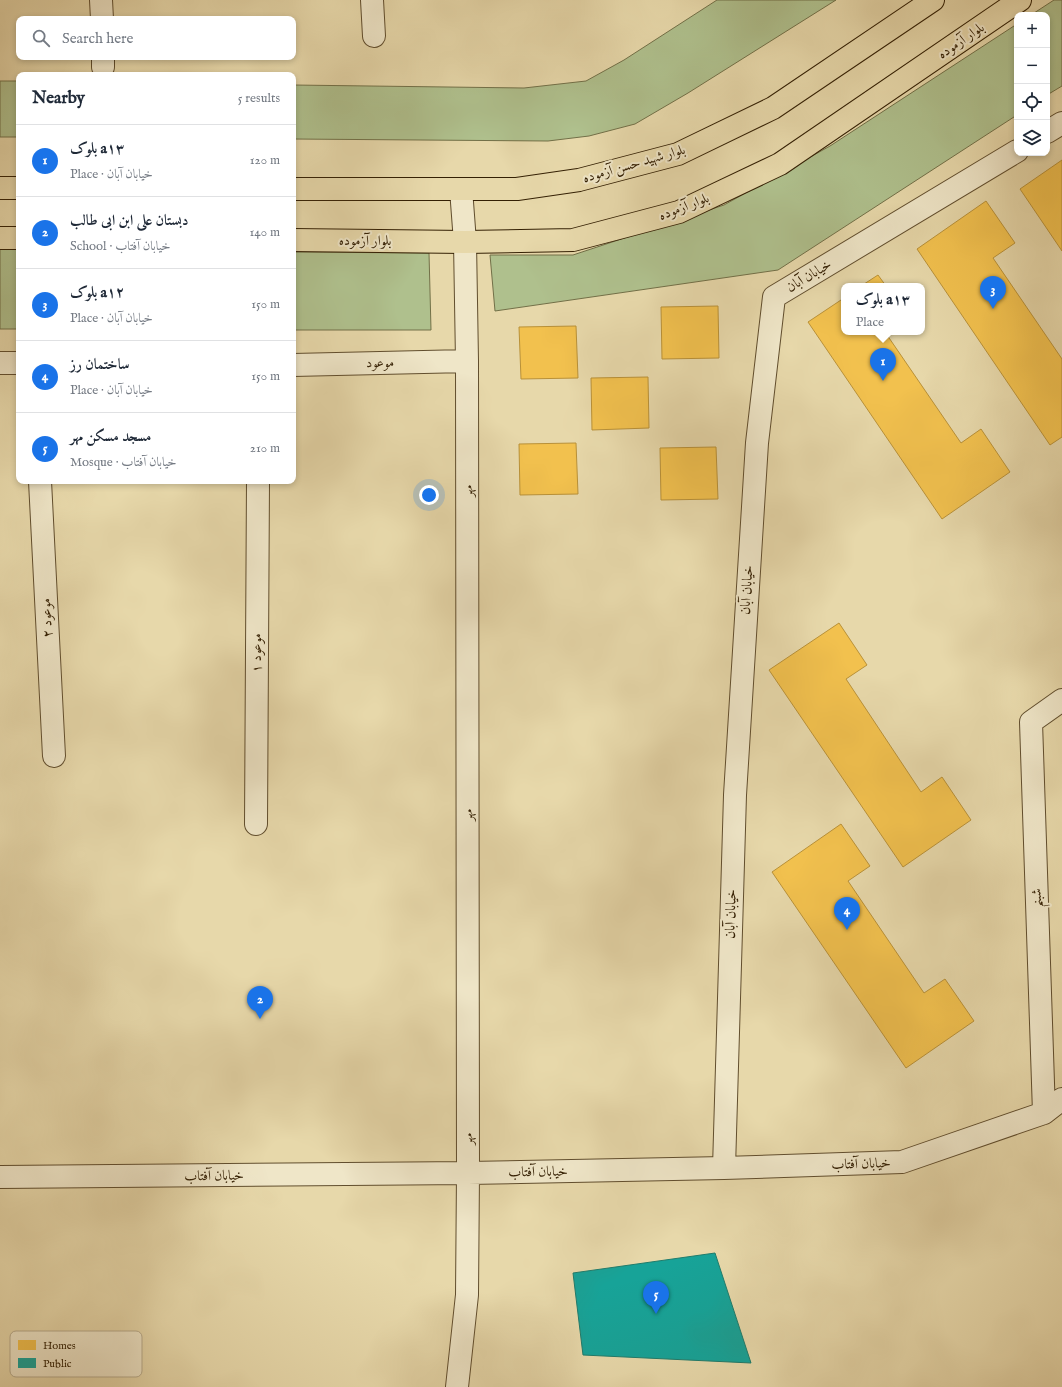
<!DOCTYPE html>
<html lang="en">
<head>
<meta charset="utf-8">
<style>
	body { margin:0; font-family:"IM FELL English",Amiri,serif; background:#f2f2f3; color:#1f2937 }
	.controls { position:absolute; right:12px; top:12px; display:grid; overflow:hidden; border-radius:8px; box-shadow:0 2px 6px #0003 }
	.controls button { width:36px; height:36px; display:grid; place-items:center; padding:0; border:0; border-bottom:1px solid #e0e1e3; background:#fff; color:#1f2937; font:20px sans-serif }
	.you { position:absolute; left:429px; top:495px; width:14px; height:14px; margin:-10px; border:3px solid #fff; border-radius:50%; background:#1a73e8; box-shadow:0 0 0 6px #1a73e833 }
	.badge { display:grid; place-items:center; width:26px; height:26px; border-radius:50%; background:#1a73e8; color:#fff; font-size:13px; font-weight:700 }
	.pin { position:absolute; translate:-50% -33px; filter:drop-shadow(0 1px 2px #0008) }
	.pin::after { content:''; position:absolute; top:21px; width:14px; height:12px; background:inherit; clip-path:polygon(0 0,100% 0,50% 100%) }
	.popup { position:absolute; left:841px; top:283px; width:84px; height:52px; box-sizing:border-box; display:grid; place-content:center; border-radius:8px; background:#fff; filter:drop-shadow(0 1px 3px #0005); font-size:13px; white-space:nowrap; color:#747a83 }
	.popup b { font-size:15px; color:#1f2937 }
	.popup::after { content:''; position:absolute; left:50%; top:100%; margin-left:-8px; border:8px solid transparent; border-top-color:#fff }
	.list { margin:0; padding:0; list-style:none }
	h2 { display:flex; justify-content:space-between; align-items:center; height:52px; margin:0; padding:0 16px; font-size:17px }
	h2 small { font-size:13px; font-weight:400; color:#747a83 }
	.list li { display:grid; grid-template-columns:26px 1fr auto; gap:12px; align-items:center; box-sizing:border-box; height:72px; padding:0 16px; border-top:1px solid #e0e1e3 }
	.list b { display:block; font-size:15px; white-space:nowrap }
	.list p { margin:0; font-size:13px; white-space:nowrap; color:#747a83 }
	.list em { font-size:13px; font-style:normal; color:#747a83 }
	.icon { flex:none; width:22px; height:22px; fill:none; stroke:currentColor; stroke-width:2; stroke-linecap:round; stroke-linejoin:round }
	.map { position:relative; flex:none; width:1062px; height:1387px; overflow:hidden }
	.search { position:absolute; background:#fff; box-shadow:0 2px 6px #0003; left:16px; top:16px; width:280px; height:44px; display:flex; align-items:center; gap:10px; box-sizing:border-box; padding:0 14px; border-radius:8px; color:#747a83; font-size:15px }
	.panel { position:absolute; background:#fff; box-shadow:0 2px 6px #0003; left:16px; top:72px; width:280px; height:412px; border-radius:8px }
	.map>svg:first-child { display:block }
</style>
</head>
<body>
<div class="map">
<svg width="1062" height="1387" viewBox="0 0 1062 1387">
	<rect width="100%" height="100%" fill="#e7d8aa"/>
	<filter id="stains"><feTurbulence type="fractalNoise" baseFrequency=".005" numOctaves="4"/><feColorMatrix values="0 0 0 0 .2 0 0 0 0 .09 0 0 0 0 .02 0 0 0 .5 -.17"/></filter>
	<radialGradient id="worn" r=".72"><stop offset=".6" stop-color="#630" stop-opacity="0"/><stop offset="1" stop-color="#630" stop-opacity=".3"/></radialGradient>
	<path fill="#afc08d" stroke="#727048" d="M 717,0 L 836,0 L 688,93 L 635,124 L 589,136 L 548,141 L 293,139 L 293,85 L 524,88 L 586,81 L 624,60 Z
		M 1054,0 L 1062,0 L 1062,86 L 1047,95 L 1047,15 L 1031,15 Z
		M 1017,24 L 1017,115 L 778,270 L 495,311 L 490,255 L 573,255 L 724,205 L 830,146 Z
		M 0,81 L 19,81 L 19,137 L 0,137 Z
		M 0,248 L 19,248 L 19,329 L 0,329 Z
		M 293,252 L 429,253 L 431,330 L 293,330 Z"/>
	<path fill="#f2c14e" stroke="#b99138" d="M 1062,160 L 1062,251 L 1020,189 Z
		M 986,201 L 1015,243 L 993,258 L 1062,359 L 1062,437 L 1050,445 L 917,249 Z
		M 878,275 L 886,286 L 861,286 Z
		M 844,298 L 844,332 L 885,332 L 961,443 L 981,429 L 1010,472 L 942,519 L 808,322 Z
		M 718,306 L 719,358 L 662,359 L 661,307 Z
		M 576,326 L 578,378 L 521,379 L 519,327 Z
		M 648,377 L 649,428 L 592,430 L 591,378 Z
		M 576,443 L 578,494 L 520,495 L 519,444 Z
		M 716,447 L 718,499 L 661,500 L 660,448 Z
		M 839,623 L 867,665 L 846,679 L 921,792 L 942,777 L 971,820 L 903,867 L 769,670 Z
		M 841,824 L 870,866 L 848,881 L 924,993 L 945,979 L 974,1021 L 906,1068 L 772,872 Z"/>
	<path fill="#17a398" stroke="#207c6c" d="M 715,1253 L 751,1363 L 583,1355 L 573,1273 Z"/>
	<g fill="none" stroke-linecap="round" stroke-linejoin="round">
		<g stroke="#614e2e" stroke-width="24">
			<path id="minor" d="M 101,0 L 102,19
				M 372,0 L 374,36
				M 103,57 L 103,67
				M 1047,132 L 1062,123
				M 0,363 L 19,363
				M 293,365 L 467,361
				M 40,481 L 54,756
				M 256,824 L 258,481
				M 1044,1113 L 1031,722 L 1062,700
				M 724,1168 L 735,795 L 757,443 L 774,297 L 1017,151
				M 0,1177 L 468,1173 L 724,1168 L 902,1162 L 1044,1113 L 1062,1099
				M 457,1387 L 467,1295 L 468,1173 L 467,361 L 465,242 L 461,189"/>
		</g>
		<g stroke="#342004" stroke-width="24">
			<path id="major" d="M 0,188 L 19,188
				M 293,189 L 517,189 L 579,180 L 678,154 L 773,108 L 933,0
				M 0,238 L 19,238
				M 293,240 L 465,242 L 573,240 L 679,212 L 780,164 L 1020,0"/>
		</g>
		<use href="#minor" stroke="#efe6c8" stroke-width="22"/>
		<use href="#major" stroke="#e7d8aa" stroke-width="22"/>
	</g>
	<g text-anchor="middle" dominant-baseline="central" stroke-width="4" stroke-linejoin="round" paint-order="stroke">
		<g font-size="14" fill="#342004" stroke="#efe6c8">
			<text transform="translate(961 41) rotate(-34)">بلوار آزموده</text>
			<text transform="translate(634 164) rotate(-16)">بلوار شهید حسن آزموده</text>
			<text transform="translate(684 207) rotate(-21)">بلوار آزموده</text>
			<text x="365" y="241">بلوار آزموده</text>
			<text transform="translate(809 276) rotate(-31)">خیابان آبان</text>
			<text transform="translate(380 363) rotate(-1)">موعود</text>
			<text transform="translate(468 491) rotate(-90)">مهر</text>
			<text transform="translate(747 590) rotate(-86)">خیابان آبان</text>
			<text transform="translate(47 618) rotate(-93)">موعود ۲</text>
			<text transform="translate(257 653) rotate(-90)">موعود ۱</text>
			<text transform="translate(468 815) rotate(-90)">مهر</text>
			<text transform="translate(1037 898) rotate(-92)">شبنم</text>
			<text transform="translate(731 914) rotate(-88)">خیابان آبان</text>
			<text transform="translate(468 1139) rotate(-90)">مهر</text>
			<text transform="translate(861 1164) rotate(-2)">خیابان آفتاب</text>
			<text transform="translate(538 1172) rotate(-1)">خیابان آفتاب</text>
			<text transform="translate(214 1176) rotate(-1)">خیابان آفتاب</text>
		</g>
	</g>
	<rect x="10" y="1331" width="132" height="46" rx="6" fill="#efe6c8" stroke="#b7ab8d" stroke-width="1"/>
	<rect x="18" y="1340" width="18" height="10" fill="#f2c14e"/>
	<rect x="18" y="1358" width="18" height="10" fill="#17a398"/>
	<g font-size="11" fill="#342004">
		<text x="43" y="1349">Homes</text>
		<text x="43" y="1367">Public</text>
	</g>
	<rect width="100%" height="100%" filter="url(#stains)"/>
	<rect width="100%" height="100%" fill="url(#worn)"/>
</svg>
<div class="controls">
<button>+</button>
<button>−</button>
<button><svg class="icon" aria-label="locate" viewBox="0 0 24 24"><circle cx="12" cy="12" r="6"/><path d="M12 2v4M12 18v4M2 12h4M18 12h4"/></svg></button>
<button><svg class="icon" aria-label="layers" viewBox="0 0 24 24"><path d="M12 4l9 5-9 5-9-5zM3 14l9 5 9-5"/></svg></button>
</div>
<div class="you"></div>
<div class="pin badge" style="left:883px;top:381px">1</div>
<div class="popup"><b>بلوک a۱۳</b>Place</div>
<div class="pin badge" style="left:260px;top:1019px">2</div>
<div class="pin badge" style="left:993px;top:309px">3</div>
<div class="pin badge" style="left:847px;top:930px">4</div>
<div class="pin badge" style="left:656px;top:1314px">5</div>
<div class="search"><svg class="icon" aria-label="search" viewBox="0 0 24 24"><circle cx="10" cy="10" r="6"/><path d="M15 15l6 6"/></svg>Search here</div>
<section class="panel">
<h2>Nearby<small>5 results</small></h2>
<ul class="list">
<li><span class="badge">1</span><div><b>بلوک a۱۳</b><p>Place · خیابان آبان</p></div><em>120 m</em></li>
<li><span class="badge">2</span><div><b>دبستان علی ابن ابی طالب</b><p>School · خیابان آفتاب</p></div><em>140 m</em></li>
<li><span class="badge">3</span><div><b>بلوک a۱۲</b><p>Place · خیابان آبان</p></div><em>150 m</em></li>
<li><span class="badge">4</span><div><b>ساختمان رز</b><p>Place · خیابان آبان</p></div><em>150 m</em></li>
<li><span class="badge">5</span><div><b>مسجد مسکن مهر</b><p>Mosque · خیابان آفتاب</p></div><em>210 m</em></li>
</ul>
</section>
</div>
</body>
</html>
